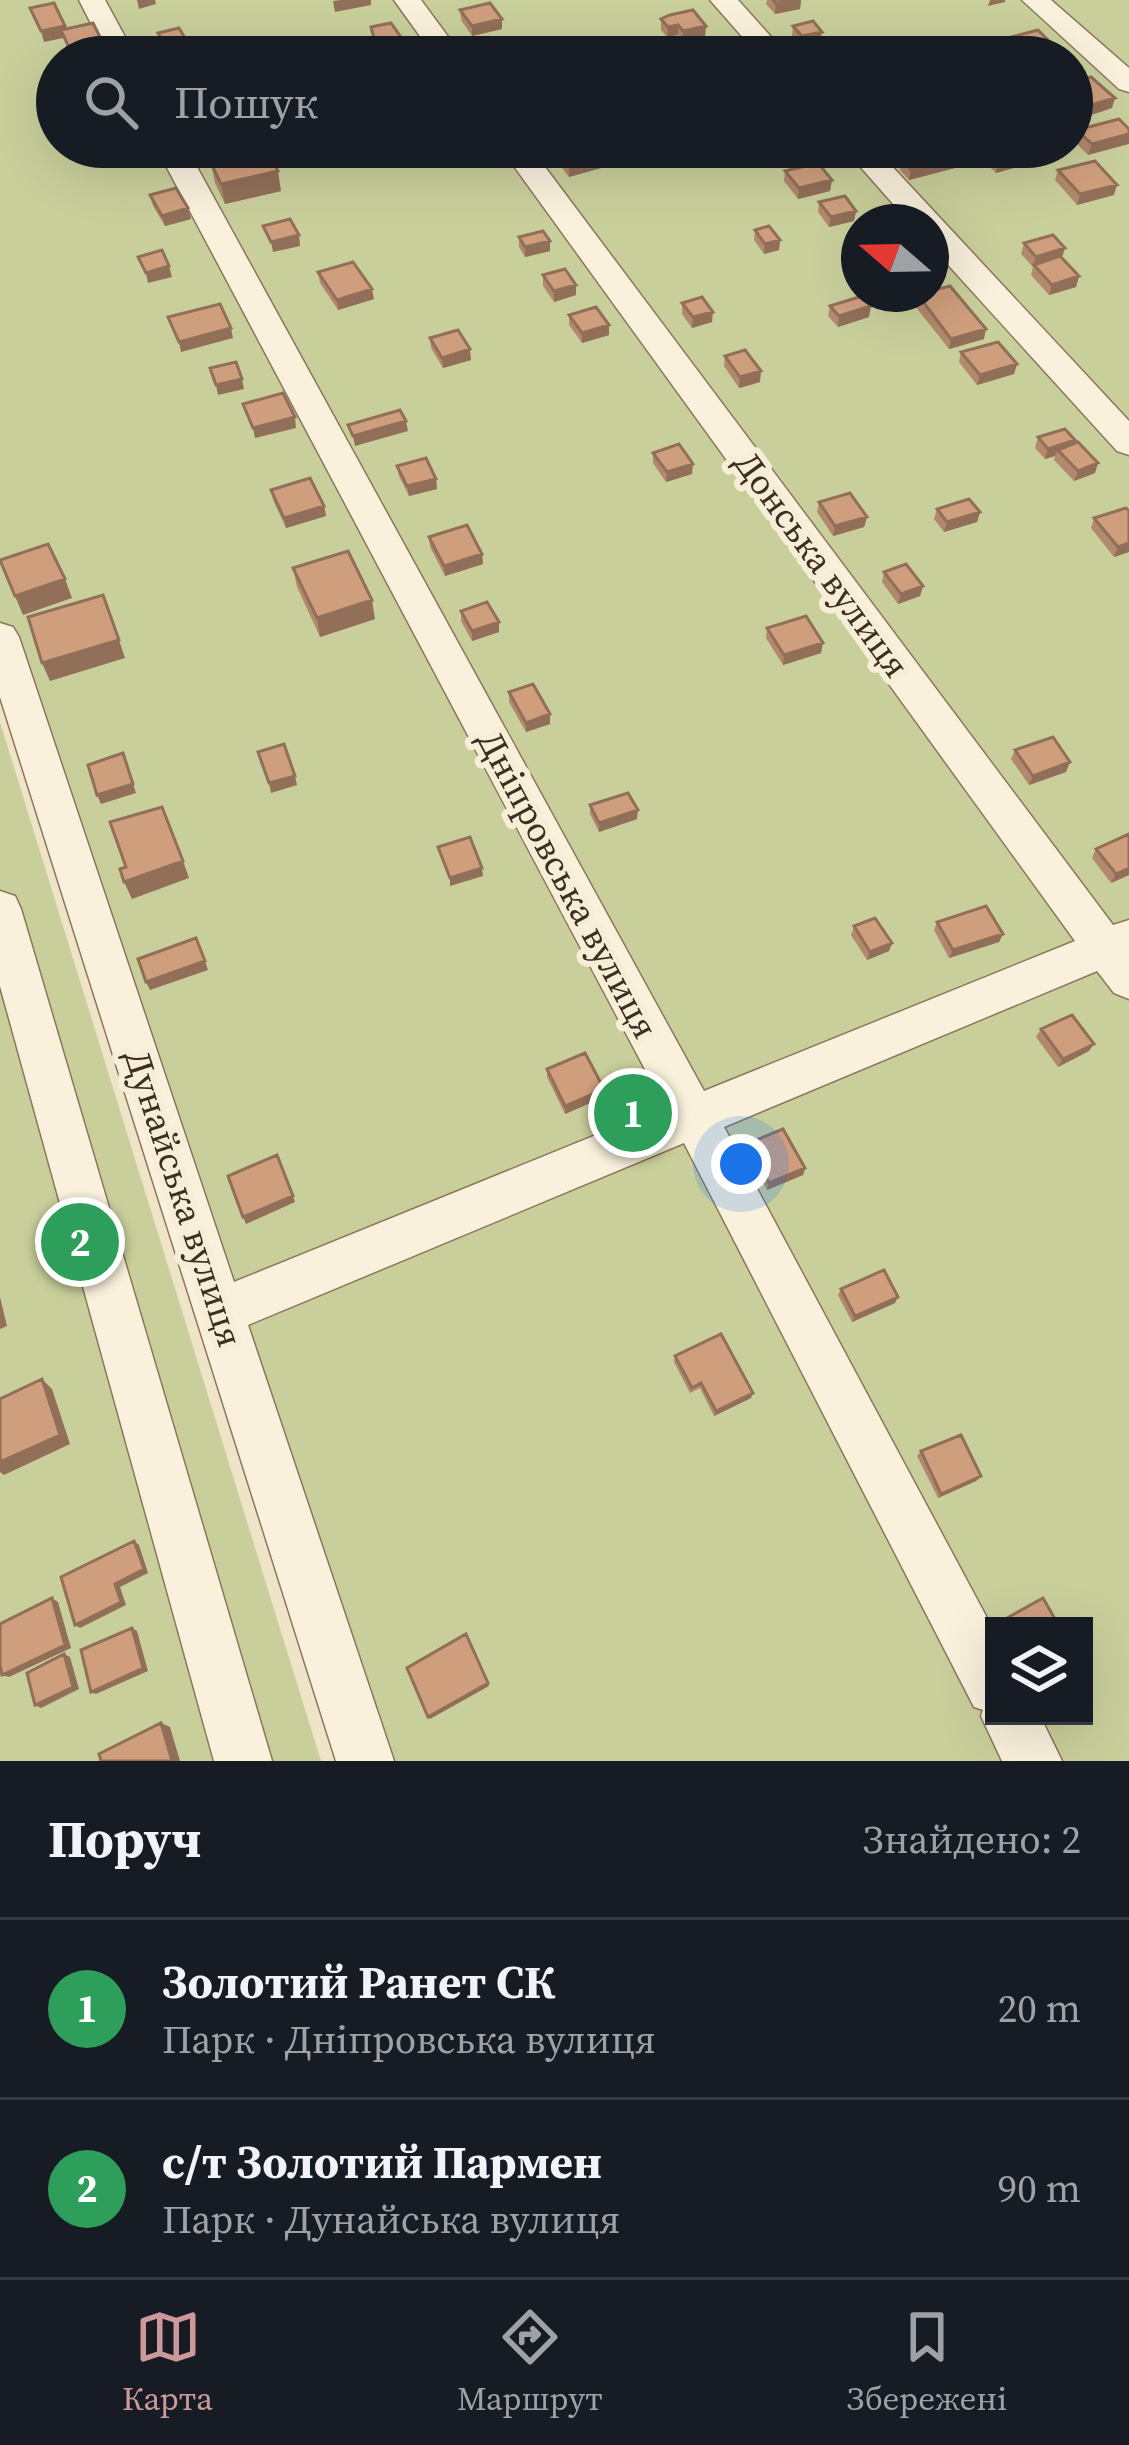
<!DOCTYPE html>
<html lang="uk">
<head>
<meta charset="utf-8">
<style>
	body { margin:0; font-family:"Source Serif 4",serif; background:#20242c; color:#f1f3f6 }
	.controls { position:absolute; right:36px; bottom:36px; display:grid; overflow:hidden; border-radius:0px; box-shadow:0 12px 48px #0002 }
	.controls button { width:108px; height:108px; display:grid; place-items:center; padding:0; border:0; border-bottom:3px solid #363941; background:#171b24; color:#f1f3f6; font:60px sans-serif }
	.compass { position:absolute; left:841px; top:204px; width:108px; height:108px; border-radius:50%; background:#171b24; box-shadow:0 12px 48px #0002; rotate:290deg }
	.you { position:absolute; left:741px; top:1164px; width:42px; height:42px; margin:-30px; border:9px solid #fff; border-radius:50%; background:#1a73e8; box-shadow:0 0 0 18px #1a73e833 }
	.badge { display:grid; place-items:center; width:78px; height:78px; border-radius:50%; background:#cc999b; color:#fff; font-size:39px; font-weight:700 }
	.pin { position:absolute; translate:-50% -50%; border:6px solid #fff; box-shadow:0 3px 12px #0006 }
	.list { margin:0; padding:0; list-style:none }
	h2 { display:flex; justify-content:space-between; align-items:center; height:156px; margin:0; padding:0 48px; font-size:51px }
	h2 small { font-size:39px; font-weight:400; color:#9ea1a6 }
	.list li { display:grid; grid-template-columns:78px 1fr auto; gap:36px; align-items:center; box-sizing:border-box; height:180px; padding:0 48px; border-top:3px solid #363941 }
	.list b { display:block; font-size:45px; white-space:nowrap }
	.list p { margin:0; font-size:39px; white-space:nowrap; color:#9ea1a6 }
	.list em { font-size:39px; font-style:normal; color:#9ea1a6 }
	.icon { flex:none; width:66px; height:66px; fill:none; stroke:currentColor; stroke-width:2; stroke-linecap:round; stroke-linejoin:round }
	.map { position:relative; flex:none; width:1129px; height:1761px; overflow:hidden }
	.search { position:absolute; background:#171b24; box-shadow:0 12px 48px #0002; left:36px; right:36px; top:36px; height:132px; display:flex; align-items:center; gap:30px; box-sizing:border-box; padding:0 42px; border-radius:66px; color:#9ea1a6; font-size:45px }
	.sheet { height:516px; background:#171b24 }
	nav { display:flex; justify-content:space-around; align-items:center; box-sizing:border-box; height:168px; border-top:3px solid #363941; background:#171b24; font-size:33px; color:#9ea1a6 }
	nav a { display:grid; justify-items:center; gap:6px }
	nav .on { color:#cc999b }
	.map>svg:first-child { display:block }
</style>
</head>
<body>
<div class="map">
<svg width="1129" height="1761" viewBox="0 0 1129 1761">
	<rect width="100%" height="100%" fill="#f0e4c8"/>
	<path fill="#c9cf9b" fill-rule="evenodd" d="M 0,0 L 1129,0 L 1129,1761 L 340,1761 L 0,678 ZM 57,57 L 1072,57 L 1072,147 L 57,147 ZM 859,222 L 931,222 L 931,294 L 859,294 ZM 994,1626 L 1084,1626 L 1084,1716 L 994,1716 Z
		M 0,722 L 321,1761 L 0,1761 Z"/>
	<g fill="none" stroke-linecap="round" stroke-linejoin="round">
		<g stroke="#8d765c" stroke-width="3">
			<path id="street" d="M 79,0 L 105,0 L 136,57 L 108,57 Z
				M 394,0 L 421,0 L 463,57 L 435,57 Z
				M 710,0 L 738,0 L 789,57 L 760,57 Z
				M 1022,0 L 1051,0 L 1129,68 L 1129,92 L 1119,89 Z
				M 156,147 L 186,147 L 704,1091 L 1075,941 L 500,147 L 530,147 L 1113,925 L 1129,920 L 1129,999 L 1114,993 L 1097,971 L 724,1127 L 994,1631 L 994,1716 L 1040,1716 L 1062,1761 L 1002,1761 L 981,1716 L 983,1710 L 974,1707 L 684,1143 L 248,1325 L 394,1761 L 336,1761 L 0,697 L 0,623 L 13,627 L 19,637 L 234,1282 L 665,1107 Z
				M 843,147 L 874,147 L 1129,421 L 1129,455 L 1117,451 L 931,246 L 931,222 L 909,222 Z
				M 0,891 L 15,896 L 21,909 L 272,1761 L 214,1761 L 0,986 Z"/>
		</g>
		<use href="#street" fill="#faf1dc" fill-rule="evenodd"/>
	</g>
	<path fill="#b2896c" d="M 767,0 L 801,0 L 800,9 L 775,14 L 766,4 Z
		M 460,10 L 502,29 L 472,36 L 461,20 Z
		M 661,19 L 706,26 L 705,36 L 682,41 L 678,35 L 667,37 L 661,30 Z
		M 793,26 L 820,42 L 800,46 L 792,36 Z
		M 1011,37 L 1051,43 L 1048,53 L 1034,57 L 1018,57 L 1008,47 Z
		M 1072,83 L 1112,108 L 1088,116 L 1072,101 Z
		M 1119,119 L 1088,155 L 1074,141 L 1077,130 Z
		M 881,147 L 919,147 L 918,150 L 890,157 Z
		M 556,149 L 601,168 L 569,177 L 556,160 Z
		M 986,149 L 1036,152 L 1034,162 L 996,173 L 983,160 Z
		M 962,157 L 959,167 L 909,180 L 900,170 L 902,159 Z
		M 211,163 L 281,191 L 225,204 L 215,183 Z
		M 1058,170 L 1114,195 L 1077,205 L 1055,180 Z
		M 785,171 L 832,180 L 830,191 L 798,199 L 784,181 Z
		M 150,195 L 188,208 L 191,219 L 165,226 L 153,206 Z
		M 819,202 L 856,211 L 854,221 L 829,227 L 818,212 Z
		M 755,230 L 780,240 L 779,250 L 764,254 L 754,240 Z
		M 519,237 L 550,251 L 525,257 L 519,247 Z
		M 859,243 L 859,271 L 848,255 L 850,245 Z
		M 1024,243 L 1062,258 L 1079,276 L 1076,287 L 1049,295 L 1031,275 L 1033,267 L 1021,254 Z
		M 318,272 L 374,299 L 338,310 L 320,283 Z
		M 543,275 L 576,285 L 576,295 L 554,302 L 543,286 Z
		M 918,295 L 984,339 L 949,349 L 915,306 Z
		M 682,303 L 712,322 L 692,328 L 682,314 Z
		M 830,306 L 869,317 L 838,327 L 828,316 Z
		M 569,315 L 609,325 L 609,335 L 582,343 L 569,325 Z
		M 430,338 L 471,360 L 443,368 L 431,348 Z
		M 961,352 L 1017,364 L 1014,374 L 977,385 L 959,362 Z
		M 725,356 L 760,382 L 739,388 L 724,366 Z
		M 1038,437 L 1074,443 L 1095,473 L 1074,481 L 1054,460 L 1055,456 L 1045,459 L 1035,448 Z
		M 653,453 L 692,474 L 666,482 L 653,463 Z
		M 397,466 L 436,479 L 437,489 L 409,496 L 399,476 Z
		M 271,490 L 324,506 L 326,516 L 286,528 L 273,500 Z
		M 819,502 L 867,517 L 864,527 L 833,536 L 817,512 Z
		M 937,509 L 980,512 L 977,522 L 944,532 L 934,519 Z
		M 1094,518 L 1129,552 L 1114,557 L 1091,528 Z
		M 429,537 L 482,554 L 483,564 L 445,576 L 430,547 Z
		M 293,568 L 375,619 L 320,637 L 297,587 Z
		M 884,572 L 923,586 L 920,596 L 898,604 L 882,582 Z
		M 461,611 L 499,632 L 472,641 L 461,621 Z
		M 767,628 L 821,653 L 783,665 L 766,638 Z
		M 509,692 L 550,714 L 550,724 L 526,732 L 509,702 Z
		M 1015,750 L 1066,772 L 1029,785 L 1011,759 Z
		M 590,805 L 637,819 L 599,832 L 590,814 Z
		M 1096,849 L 1129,875 L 1111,883 L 1092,858 Z
		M 937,922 L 1003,934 L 999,942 L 949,958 L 934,930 Z
		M 854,926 L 892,943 L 889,951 L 867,960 L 851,935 Z
		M 1041,1029 L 1089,1051 L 1058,1067 L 1036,1037 Z
		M 547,1069 L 604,1097 L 565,1114 L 547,1077 Z
		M 749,1143 L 805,1168 L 803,1175 L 767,1190 L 747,1150 Z
		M 841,1289 L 895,1303 L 852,1322 L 838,1295 Z
		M 675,1356 L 751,1398 L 714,1416 L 700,1388 L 690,1393 L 674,1362 Z
		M 921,1451 L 981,1476 L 976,1481 L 938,1498 L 917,1456 Z"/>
	<path fill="#916f58" d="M 137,0 L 155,0 L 156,4 L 139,9 Z
		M 341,0 L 371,0 L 371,5 L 335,12 L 333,1 Z
		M 796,0 L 801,0 L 800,9 L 775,14 L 776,4 Z
		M 990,0 L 1005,0 L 1005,2 L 988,6 Z
		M 502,19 L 502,29 L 472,36 L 472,26 Z
		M 678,25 L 678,35 L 667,37 L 668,27 Z
		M 65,26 L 68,36 L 61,30 L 63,38 L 44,42 L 41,31 Z
		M 706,26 L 705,36 L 682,41 L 683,31 Z
		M 822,32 L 820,42 L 800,46 L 802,36 Z
		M 403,40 L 404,51 L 388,57 L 378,57 L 377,50 Z
		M 188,43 L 190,54 L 168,57 L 167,48 Z
		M 1051,43 L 1048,53 L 1034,57 L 1022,57 L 1024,50 Z
		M 105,47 L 107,57 L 73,57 L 72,54 Z
		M 1115,98 L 1112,108 L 1088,116 L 1091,105 Z
		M 1129,134 L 1129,144 L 1088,155 L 1092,144 Z
		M 458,147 L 474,147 L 474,154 L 446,160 L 445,150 Z
		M 891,147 L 919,147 L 918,150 L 890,157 Z
		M 1036,152 L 1034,162 L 996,173 L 998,162 Z
		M 962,157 L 959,167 L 909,180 L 911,170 Z
		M 601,158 L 601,168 L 569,177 L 569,166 Z
		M 278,171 L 281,191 L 225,204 L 221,184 Z
		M 832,180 L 830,191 L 798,199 L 799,188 Z
		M 1117,185 L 1114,195 L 1077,205 L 1080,194 Z
		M 188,208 L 191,219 L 165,226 L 162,216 Z
		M 856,211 L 854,221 L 829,227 L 831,217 Z
		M 299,235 L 300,246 L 273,252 L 271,242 Z
		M 780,240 L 779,250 L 764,254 L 765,244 Z
		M 550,241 L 550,251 L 525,257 L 525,247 Z
		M 1065,248 L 1062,258 L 1033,267 L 1036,257 Z
		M 169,266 L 172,277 L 148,283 L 146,273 Z
		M 1079,276 L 1076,287 L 1049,295 L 1052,285 Z
		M 576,285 L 576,295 L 554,302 L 554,291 Z
		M 372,289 L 374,299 L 338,310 L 337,300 Z
		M 871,306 L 869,317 L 838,327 L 839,316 Z
		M 713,312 L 712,322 L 692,328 L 693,317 Z
		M 609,325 L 609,335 L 582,343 L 582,333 Z
		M 231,328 L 233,338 L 181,352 L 179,342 Z
		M 986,329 L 984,339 L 949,349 L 951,339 Z
		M 470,349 L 471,360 L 443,368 L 442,358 Z
		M 1017,364 L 1014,374 L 977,385 L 980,375 Z
		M 761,371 L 760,382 L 739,388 L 740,377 Z
		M 242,379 L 244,389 L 218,395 L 216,385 Z
		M 295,417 L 296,428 L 255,438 L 253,428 Z
		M 406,421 L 408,431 L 355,446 L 353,436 Z
		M 1075,440 L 1071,450 L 1058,450 L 1055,456 L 1045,459 L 1048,449 Z
		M 1098,463 L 1095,473 L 1074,481 L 1078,471 Z
		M 693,464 L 692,474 L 666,482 L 667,472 Z
		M 436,479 L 437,489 L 409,496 L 407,486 Z
		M 324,506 L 326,516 L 286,528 L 284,518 Z
		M 980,512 L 977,522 L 944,532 L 947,522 Z
		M 867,517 L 864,527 L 833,536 L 835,526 Z
		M 1129,543 L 1129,552 L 1114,557 L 1118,547 Z
		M 482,554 L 483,564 L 445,576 L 444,566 Z
		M 65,579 L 72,598 L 23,615 L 15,596 Z
		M 923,586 L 920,596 L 898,604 L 901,594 Z
		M 372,600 L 375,619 L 320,637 L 317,618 Z
		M 499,622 L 499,632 L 472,641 L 472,631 Z
		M 119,640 L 125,658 L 50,681 L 42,663 Z
		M 823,643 L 821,653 L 783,665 L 784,655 Z
		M 550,714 L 550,724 L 526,732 L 526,723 Z
		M 123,753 L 136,793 L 101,804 L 97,795 Z
		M 1070,762 L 1066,772 L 1029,785 L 1033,776 Z
		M 295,776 L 297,785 L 271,793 L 269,783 Z
		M 638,810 L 637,819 L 599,832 L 599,823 Z
		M 183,861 L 189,878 L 132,899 L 124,882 Z
		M 482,868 L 483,876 L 450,886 L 450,878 Z
		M 1129,868 L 1129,875 L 1111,883 L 1116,874 Z
		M 1003,934 L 999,942 L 949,958 L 953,950 Z
		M 892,943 L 889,951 L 867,960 L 870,952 Z
		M 205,961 L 208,970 L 150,990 L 146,982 Z
		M 1094,1044 L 1089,1051 L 1058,1067 L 1063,1059 Z
		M 604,1089 L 604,1097 L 565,1114 L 565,1106 Z
		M 805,1168 L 803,1175 L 767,1190 L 769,1183 Z
		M 293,1196 L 295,1202 L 246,1224 L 243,1217 Z
		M 0,1297 L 7,1326 L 0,1329 Z
		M 898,1297 L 895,1303 L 852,1322 L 855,1316 Z
		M 42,1379 L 52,1389 L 70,1444 L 4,1475 L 0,1472 L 0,1462 Z
		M 753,1393 L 751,1398 L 714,1416 L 716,1411 Z
		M 981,1476 L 976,1481 L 938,1498 L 941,1494 Z
		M 134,1541 L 139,1545 L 148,1573 L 120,1587 L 126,1605 L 80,1628 L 75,1625 Z
		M 52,1598 L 58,1602 L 71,1648 L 9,1677 L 2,1675 Z
		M 132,1628 L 137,1631 L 148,1671 L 96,1694 L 91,1692 Z
		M 64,1654 L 70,1657 L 79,1689 L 41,1708 L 35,1705 Z
		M 488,1683 L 489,1686 L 430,1719 L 428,1717 Z
		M 161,1723 L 170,1727 L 180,1761 L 172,1761 Z"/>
	<path fill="#cf9f7d" stroke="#916f58" stroke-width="3" d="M 773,0 L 796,0 L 776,4 Z
		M 54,3 L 65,26 L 41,31 L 30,8 Z
		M 490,3 L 502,19 L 472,26 L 460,10 Z
		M 693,10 L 706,26 L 683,31 L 678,25 L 668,27 L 661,19 L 670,15 Z
		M 813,21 L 822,32 L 802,36 L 793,26 Z
		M 93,23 L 105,47 L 72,54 L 61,30 Z
		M 391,23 L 403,40 L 377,50 L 371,27 Z
		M 179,28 L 188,43 L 167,48 L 158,33 Z
		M 1038,30 L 1051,43 L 1024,50 L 1011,37 Z
		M 1091,77 L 1115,98 L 1091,105 L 1072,89 L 1072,83 Z
		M 1119,119 L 1129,129 L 1129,134 L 1092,144 L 1077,130 Z
		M 566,147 L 593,147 L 601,158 L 569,166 L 556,149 Z
		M 951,147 L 962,157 L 911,170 L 902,159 Z
		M 994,147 L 1032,147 L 1036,152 L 998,162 L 986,149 Z
		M 267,150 L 278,171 L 221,184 L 211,163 Z
		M 1095,161 L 1117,185 L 1080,194 L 1058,170 Z
		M 818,163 L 832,180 L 799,188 L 785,171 Z
		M 176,188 L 188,208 L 162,216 L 150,195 Z
		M 845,196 L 856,211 L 831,217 L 819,202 Z
		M 290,219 L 299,235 L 271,242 L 263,226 Z
		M 769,226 L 780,240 L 765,244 L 755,230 Z
		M 543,231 L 550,241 L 525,247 L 519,237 Z
		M 1053,235 L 1065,248 L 1036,257 L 1024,243 Z
		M 859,243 L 859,258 L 850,245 Z
		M 162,250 L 169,266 L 146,273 L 138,257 Z
		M 1060,256 L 1079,276 L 1052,285 L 1034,265 Z
		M 353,262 L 372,289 L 337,300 L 318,272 Z
		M 565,269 L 576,285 L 554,291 L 543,275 Z
		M 950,286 L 986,329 L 951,339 L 918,295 L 931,294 L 931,291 Z
		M 862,296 L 871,306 L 839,316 L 830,306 Z
		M 702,297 L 713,312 L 693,317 L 682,303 Z
		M 220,304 L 231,328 L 179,342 L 168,317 Z
		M 596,307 L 609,325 L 582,333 L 569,315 Z
		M 458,330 L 470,349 L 442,358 L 430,338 Z
		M 998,342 L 1017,364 L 980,375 L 961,352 Z
		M 745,350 L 761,371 L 740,377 L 725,356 Z
		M 236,362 L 242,379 L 216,385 L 210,368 Z
		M 283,393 L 295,417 L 253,428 L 243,404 Z
		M 400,410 L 406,421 L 353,436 L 348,425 Z
		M 1065,429 L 1075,440 L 1048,449 L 1038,437 Z
		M 1078,442 L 1098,463 L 1078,471 L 1058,450 Z
		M 679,444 L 693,464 L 667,472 L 653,453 Z
		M 426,458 L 436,479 L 407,486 L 397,466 Z
		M 310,478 L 324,506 L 284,518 L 271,490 Z
		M 850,493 L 867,517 L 835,526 L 819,502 Z
		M 969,499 L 980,512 L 947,522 L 937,509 Z
		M 1126,508 L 1129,511 L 1129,543 L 1118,547 L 1094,518 Z
		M 467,525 L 482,554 L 444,566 L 429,537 Z
		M 48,544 L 65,579 L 15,596 L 0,560 Z
		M 348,551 L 372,600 L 317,618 L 293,568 Z
		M 906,564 L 923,586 L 901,594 L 884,572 Z
		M 103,595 L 119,640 L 42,663 L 28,617 Z
		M 487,602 L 499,622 L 472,631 L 461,611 Z
		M 806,616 L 823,643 L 784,655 L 767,628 Z
		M 533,684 L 550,714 L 526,723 L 509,692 Z
		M 1053,737 L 1070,762 L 1033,776 L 1015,750 Z
		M 284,744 L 295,776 L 269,783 L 258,752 Z
		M 123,753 L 133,784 L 97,795 L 88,765 Z
		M 628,793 L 638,810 L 599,823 L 590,805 Z
		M 162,807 L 183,861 L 124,882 L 120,869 L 126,867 L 110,822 Z
		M 1129,834 L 1129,868 L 1116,874 L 1096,849 Z
		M 470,837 L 482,868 L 450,878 L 438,847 Z
		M 986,906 L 1003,934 L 953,950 L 937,922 Z
		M 875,918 L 892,943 L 870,952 L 854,926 Z
		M 196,938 L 205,961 L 146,982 L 138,959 Z
		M 1072,1015 L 1094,1044 L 1063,1059 L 1041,1029 Z
		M 585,1053 L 604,1089 L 565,1106 L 547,1069 Z
		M 783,1129 L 805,1168 L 769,1183 L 749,1143 Z
		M 277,1155 L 293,1196 L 243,1217 L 228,1176 Z
		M 884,1270 L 898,1297 L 855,1316 L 841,1289 Z
		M 721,1334 L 753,1393 L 716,1411 L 701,1383 L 692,1388 L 675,1356 Z
		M 42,1379 L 60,1435 L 0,1462 L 0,1399 Z
		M 961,1435 L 981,1476 L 941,1494 L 921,1451 Z
		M 134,1541 L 144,1569 L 115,1584 L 121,1602 L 75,1625 L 61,1577 Z
		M 52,1598 L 65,1645 L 2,1675 L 0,1665 L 0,1624 Z
		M 1043,1598 L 1059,1626 L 1011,1626 L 1007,1618 Z
		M 132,1628 L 143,1668 L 91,1692 L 81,1650 Z
		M 466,1634 L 488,1683 L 428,1717 L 407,1668 Z
		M 64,1654 L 73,1687 L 35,1705 L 27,1673 Z
		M 161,1723 L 172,1761 L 101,1761 L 99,1754 Z"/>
	<g text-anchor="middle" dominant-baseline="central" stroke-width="12" stroke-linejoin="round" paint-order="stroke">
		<g font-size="36" fill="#3d2e20" stroke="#f7eed8">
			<text transform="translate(822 564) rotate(54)">Донська вулиця</text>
			<text transform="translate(568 884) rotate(62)">Дніпровська вулиця</text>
			<text transform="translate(184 1198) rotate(72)">Дунайська вулиця</text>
		</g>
	</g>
</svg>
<div class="controls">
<button><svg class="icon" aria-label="layers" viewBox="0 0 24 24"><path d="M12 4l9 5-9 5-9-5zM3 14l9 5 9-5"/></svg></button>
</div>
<svg class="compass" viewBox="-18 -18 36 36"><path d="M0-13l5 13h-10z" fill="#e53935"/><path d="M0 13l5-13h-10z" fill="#9ea1a6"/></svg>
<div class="you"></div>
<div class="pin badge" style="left:633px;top:1113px;background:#2e9e5b">1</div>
<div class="pin badge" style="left:80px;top:1242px;background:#2e9e5b">2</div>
<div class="search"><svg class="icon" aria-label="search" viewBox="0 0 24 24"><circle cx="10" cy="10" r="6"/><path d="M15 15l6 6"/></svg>Пошук</div>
</div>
<section class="sheet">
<h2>Поруч<small>Знайдено: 2</small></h2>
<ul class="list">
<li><span class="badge" style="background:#2e9e5b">1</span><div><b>Золотий Ранет СК</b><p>Парк · Дніпровська вулиця</p></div><em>20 m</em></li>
<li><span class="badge" style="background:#2e9e5b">2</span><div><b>с/т Золотий Пармен</b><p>Парк · Дунайська вулиця</p></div><em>90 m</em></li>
</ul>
</section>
<nav>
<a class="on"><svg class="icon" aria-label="map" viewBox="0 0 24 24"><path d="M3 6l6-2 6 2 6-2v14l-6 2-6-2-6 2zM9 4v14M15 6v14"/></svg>Карта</a>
<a><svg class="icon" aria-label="directions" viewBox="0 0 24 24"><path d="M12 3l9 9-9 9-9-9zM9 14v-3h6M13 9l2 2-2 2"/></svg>Маршрут</a>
<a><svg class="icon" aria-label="saved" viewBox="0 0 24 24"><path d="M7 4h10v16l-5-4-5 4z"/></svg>Збережені</a>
</nav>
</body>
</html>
